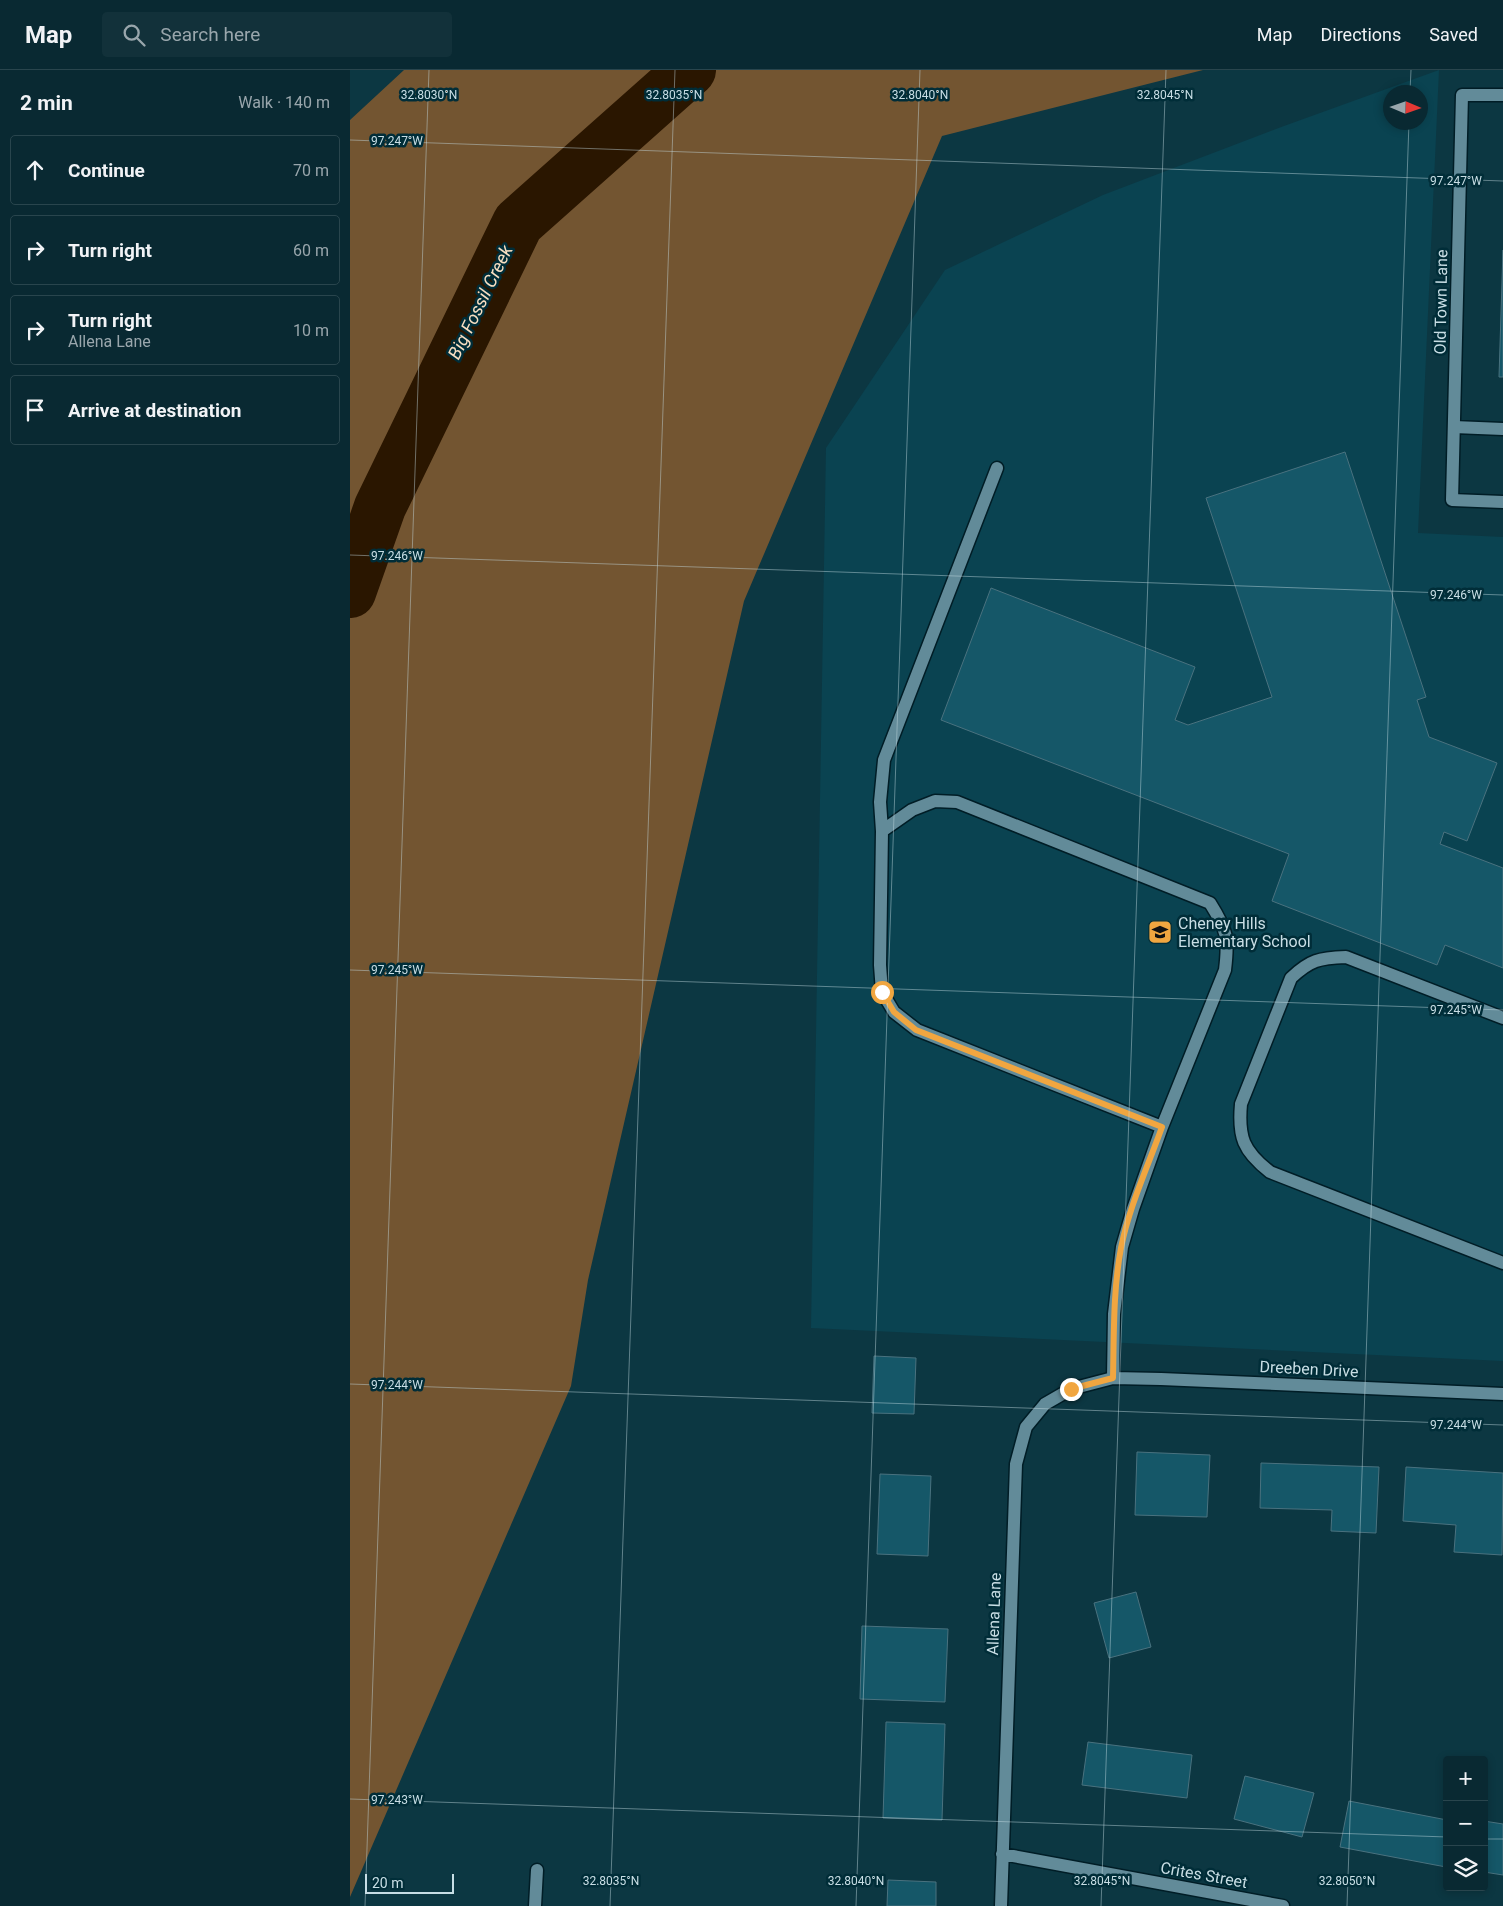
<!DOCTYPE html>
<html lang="en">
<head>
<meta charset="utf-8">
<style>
	body { margin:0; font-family:Roboto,sans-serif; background:#12313a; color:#f1f3f6 }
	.controls { position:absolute; right:15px; bottom:15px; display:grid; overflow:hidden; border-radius:5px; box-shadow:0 2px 8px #0003 }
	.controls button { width:45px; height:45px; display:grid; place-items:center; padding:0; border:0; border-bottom:1px solid #29454d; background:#092932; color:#f1f3f6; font:25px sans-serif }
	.compass { position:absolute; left:1033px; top:15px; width:45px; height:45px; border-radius:50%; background:#092932; box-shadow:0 2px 8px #0003; rotate:92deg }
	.scale { position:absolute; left:15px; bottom:12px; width:89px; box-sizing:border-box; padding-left:5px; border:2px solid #c8dee5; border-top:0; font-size:14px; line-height:18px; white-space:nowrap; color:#c8dee5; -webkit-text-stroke:4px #002d38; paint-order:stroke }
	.stop { position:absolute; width:15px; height:15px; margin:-11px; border:4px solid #f1a640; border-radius:50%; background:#fff }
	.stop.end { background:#f1a640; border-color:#fff; box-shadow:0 1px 5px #0008 }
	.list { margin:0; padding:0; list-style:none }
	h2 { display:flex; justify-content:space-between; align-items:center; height:65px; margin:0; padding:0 20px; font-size:21px }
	h2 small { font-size:16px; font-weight:400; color:#99a6ac }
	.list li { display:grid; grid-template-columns:32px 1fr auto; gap:15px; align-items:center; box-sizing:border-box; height:70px; margin:0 10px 10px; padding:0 10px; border:1px solid #29454d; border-radius:5px }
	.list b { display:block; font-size:19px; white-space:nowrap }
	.list p { margin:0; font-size:16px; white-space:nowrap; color:#99a6ac }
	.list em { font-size:16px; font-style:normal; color:#99a6ac }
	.icon { flex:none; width:28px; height:28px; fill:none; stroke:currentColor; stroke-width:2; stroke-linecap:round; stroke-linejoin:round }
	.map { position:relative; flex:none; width:1153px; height:1836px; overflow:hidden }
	header { display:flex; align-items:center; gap:30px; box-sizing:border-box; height:70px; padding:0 25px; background:#092932; border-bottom:1px solid #29454d }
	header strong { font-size:24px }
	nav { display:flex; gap:28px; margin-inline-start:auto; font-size:18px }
	.search { width:350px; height:45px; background:#12313a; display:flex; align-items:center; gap:12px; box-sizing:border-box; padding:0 18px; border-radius:5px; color:#99a6ac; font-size:19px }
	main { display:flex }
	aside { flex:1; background:#092932 }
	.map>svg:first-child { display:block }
</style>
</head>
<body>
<header>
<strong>Map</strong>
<div class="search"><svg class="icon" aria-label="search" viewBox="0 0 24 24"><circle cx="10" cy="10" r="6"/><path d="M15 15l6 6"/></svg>Search here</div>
<nav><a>Map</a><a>Directions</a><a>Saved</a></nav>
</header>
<main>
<aside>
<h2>2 min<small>Walk · 140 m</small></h2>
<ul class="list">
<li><svg class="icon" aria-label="ahead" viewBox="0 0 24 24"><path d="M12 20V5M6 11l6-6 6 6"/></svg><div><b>Continue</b></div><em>70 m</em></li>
<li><svg class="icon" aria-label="right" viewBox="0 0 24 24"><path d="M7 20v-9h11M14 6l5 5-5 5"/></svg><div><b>Turn right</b></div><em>60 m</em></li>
<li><svg class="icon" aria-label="right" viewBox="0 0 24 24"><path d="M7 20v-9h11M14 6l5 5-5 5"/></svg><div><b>Turn right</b><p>Allena Lane</p></div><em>10 m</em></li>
<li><svg class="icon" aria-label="arrive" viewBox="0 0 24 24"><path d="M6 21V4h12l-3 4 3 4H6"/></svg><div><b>Arrive at destination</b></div></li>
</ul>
</aside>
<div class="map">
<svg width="1153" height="1836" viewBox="0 0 1153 1836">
	<rect width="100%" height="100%" fill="#0c3742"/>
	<path fill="#0a4351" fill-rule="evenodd" d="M 1089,0 L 1068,463 L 1153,467 L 1153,1291 L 461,1258 L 476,378 L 595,200 L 753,125 L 934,56 ZM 1040,22 L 1070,22 L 1070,52 L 1040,52 Z"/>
	<path fill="#735531" d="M 54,0 L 853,0 L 592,66 L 394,531 L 238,1210 L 221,1316 L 0,1827 L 0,50 Z"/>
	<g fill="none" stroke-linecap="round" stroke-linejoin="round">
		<path stroke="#2a1600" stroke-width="52" d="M 0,522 L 30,437 L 168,153 L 340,0"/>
	</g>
	<path fill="#155768" stroke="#4a727f" d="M 1153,180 L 1153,307 L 1149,307 Z
		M 995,382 L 1076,627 L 1067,630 L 1079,667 L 1147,693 L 1117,771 L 1094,762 L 1090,774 L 1153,798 L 1153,898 L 1095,875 L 1087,895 L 922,831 L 939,784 L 591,650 L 641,518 L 845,597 L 825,650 L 838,655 L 922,627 L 856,428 Z
		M 524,1286 L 566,1288 L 564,1344 L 522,1343 Z
		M 787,1382 L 860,1385 L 857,1447 L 785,1445 Z
		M 911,1393 L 1029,1397 L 1026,1463 L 981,1461 L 982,1440 L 910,1438 Z
		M 1056,1397 L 1153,1403 L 1152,1485 L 1104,1482 L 1106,1455 L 1053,1451 Z
		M 530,1404 L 581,1406 L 578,1486 L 527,1484 Z
		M 786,1522 L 801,1577 L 759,1588 L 744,1533 Z
		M 512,1556 L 598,1559 L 595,1632 L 510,1629 Z
		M 536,1652 L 595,1654 L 592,1750 L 533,1748 Z
		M 738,1672 L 842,1685 L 837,1728 L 732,1715 Z
		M 895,1706 L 964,1723 L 952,1767 L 884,1749 Z
		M 999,1731 L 1097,1750 L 1096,1797 L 990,1777 Z
		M 1134,1751 L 1153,1754 L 1153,1805 L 1134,1802 Z
		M 538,1810 L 586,1812 L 586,1836 L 537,1836 Z"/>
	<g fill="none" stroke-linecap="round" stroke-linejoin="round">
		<g stroke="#001d26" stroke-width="15">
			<path id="minor" d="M 1153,25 L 1112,25 L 1102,430 L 1153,432
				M 1104,357 L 1153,359
				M 532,761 L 530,732 L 534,690 L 647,398
				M 1153,948 L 996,887 C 969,888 960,890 941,908 L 891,1034 C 888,1067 893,1081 920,1102 L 1153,1193
				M 763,1308 L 764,1244 L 772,1177 L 783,1139 L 812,1057 L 875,900 C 879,868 877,860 860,833 L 607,732 L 585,731 L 562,740 L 532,761 L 530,895 L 532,922 L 544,942 L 567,960 L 812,1057
				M 652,1784 L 933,1836
				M 185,1836 L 187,1800
				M 651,1836 L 666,1394 L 676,1357 L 695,1334 L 721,1319 L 763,1308 L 811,1309 L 1153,1324"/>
		</g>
		<use href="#minor" stroke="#628b99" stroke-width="12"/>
	</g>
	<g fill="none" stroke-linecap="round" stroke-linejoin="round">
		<path stroke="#f1a640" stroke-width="6" d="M 532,922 L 544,942 L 566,960 L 812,1057 C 798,1096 779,1137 771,1178 C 763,1220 764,1265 763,1308 L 721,1319"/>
	</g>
	<path fill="none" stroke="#c8dee5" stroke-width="1" stroke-opacity="0.45" d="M 1060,22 L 1061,0M 0,70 L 1153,111M 0,485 L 1153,525M 0,900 L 1153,940M 0,1314 L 1153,1355M 0,1729 L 1097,1767M 1134,1769 L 1153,1769M 15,1836 L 79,0M 260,1836 L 325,0M 506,1836 L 570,0M 751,1836 L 816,0M 997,1836 L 1059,52"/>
	<defs>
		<g id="school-square" transform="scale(1.25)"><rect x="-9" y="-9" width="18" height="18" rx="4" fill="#f1a640" stroke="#002d38"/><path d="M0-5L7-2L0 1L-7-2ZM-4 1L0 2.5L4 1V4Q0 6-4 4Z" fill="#111"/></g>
	</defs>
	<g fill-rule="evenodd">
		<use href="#school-square" x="810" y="862"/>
	</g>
	<g text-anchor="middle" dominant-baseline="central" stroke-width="5" stroke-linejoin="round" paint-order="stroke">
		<g font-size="16" fill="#c8dee5" stroke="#002d38">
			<text transform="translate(1091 232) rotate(-89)">Old Town Lane</text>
			<text transform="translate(959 1299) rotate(3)">Dreeben Drive</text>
			<text transform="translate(644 1544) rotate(-88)">Allena Lane</text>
			<text transform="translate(854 1805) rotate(10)">Crites Street</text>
		</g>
		<g font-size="16" fill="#c8dee5" stroke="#002d38" text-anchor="start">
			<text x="828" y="853">Cheney Hills<tspan x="828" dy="18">Elementary School</tspan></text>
		</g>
		<g font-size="18" font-style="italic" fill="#f8dfc2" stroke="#002d38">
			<text transform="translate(130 232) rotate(-64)">Big Fossil Creek</text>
		</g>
	</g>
	<g font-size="12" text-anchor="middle" fill="#c8dee5" stroke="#002d38" stroke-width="5" stroke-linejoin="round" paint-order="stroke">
		<text x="79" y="29">32.8030°N</text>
		<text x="324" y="29">32.8035°N</text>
		<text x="570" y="29">32.8040°N</text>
		<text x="815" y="29">32.8045°N</text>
		<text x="47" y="75">97.247°W</text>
		<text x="1106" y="115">97.247°W</text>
		<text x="47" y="490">97.246°W</text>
		<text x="1106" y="529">97.246°W</text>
		<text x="47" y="904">97.245°W</text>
		<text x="1106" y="944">97.245°W</text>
		<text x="47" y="1319">97.244°W</text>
		<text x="1106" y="1359">97.244°W</text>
		<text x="47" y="1734">97.243°W</text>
		<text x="261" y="1815">32.8035°N</text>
		<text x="506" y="1815">32.8040°N</text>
		<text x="752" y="1815">32.8045°N</text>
		<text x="997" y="1815">32.8050°N</text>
	</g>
</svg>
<div class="controls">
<button>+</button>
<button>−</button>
<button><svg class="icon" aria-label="layers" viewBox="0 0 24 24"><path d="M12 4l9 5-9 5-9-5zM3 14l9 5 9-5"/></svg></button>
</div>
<svg class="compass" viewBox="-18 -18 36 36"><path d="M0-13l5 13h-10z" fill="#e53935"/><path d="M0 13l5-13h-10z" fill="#99a6ac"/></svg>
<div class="scale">20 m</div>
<div class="stop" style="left:532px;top:922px"></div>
<div class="stop end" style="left:721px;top:1319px"></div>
</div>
</main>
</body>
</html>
